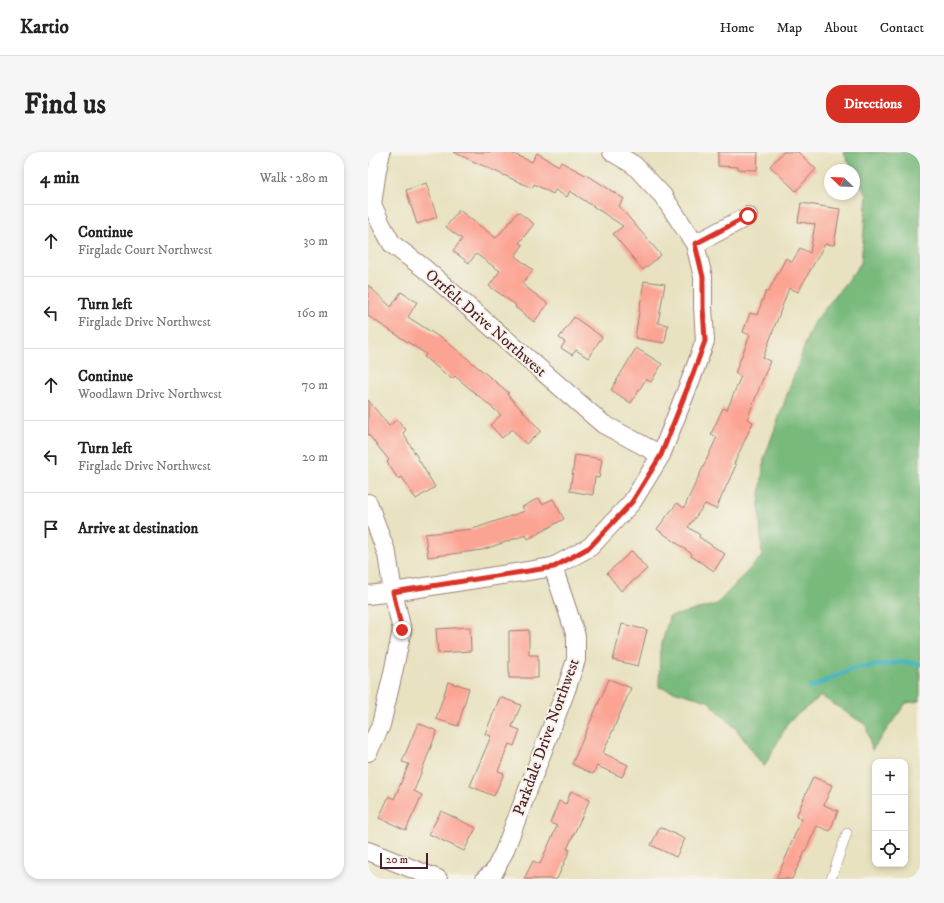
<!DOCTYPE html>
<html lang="en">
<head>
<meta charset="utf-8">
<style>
	body { margin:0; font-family:"IM FELL DW Pica",serif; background:#f6f6f6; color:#222 }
	.controls { position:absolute; right:12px; bottom:12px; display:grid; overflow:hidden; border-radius:8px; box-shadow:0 2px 6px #0003 }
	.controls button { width:36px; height:36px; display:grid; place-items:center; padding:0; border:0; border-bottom:1px solid #e0e0e0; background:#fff; color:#222; font:20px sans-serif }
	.compass { position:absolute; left:456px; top:12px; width:36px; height:36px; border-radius:50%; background:#fff; box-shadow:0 2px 6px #0003; rotate:293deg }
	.scale { position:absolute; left:12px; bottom:10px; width:48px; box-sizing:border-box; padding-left:4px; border:2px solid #4a1f2b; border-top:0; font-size:11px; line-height:14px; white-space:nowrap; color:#4a1f2b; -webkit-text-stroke:3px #f7f3e8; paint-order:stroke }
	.stop { position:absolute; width:12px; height:12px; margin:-9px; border:3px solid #d93025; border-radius:50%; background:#fff }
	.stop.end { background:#d93025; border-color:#fff; box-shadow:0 1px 4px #0008 }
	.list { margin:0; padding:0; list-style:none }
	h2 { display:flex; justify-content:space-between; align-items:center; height:52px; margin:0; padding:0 16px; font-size:17px }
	h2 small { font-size:13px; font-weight:400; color:#767676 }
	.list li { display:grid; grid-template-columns:26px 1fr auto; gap:12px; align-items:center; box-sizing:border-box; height:72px; padding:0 16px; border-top:1px solid #e0e0e0 }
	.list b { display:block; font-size:15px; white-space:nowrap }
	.list p { margin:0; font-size:13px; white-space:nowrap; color:#767676 }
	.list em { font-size:13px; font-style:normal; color:#767676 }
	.icon { flex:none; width:22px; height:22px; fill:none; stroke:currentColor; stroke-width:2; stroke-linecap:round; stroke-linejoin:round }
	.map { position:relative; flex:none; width:552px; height:727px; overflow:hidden; border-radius:16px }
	header { display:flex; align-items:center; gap:24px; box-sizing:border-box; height:56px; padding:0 20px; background:#fff; border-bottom:1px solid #e0e0e0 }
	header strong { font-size:19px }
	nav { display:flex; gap:22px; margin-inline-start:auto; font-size:14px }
	.intro { display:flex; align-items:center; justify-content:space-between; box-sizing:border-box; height:96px; padding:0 24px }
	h1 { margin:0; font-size:28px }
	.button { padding:10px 18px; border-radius:16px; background:#d93025; color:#fff; font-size:14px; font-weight:700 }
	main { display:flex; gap:24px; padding:0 24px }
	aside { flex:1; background:#fff; border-radius:16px; box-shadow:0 2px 6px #0003 }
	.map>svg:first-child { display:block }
</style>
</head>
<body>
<header>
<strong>Kartio</strong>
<nav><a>Home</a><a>Map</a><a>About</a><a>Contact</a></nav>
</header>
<div class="intro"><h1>Find us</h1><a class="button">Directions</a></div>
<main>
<aside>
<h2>4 min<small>Walk · 280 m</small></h2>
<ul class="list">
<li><svg class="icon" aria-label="ahead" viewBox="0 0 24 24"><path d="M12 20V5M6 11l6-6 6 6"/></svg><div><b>Continue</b><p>Firglade Court Northwest</p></div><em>30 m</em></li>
<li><svg class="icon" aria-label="left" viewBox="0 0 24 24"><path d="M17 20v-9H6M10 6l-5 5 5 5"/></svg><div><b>Turn left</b><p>Firglade Drive Northwest</p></div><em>160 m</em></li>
<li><svg class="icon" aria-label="ahead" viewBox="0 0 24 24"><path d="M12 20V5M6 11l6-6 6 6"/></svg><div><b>Continue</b><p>Woodlawn Drive Northwest</p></div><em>70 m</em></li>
<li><svg class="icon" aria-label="left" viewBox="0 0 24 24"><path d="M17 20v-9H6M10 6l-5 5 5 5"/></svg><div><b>Turn left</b><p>Firglade Drive Northwest</p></div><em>20 m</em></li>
<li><svg class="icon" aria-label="arrive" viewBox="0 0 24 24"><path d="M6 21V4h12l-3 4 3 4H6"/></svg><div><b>Arrive at destination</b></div></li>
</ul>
</aside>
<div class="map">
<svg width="552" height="727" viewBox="0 0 552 727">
	<rect width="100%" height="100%" fill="#f7f3e8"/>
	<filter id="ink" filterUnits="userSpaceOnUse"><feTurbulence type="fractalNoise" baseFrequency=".025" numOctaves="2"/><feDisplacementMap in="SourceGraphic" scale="8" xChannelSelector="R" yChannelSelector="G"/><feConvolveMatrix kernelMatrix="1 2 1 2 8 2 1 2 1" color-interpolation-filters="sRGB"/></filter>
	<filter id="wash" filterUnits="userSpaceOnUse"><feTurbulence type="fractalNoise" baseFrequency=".012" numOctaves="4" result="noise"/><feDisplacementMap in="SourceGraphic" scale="16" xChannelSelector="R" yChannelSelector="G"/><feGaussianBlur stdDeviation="0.9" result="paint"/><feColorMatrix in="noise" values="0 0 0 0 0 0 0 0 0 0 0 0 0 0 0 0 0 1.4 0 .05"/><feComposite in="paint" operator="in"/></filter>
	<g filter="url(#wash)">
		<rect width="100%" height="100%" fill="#e8e2c1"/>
		<path fill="#78b97b" stroke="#616c53" d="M 475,0 L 552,0 L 552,549 L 538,551 L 504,598 L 498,573 L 453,544 L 421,569 L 396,615 L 369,578 L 340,549 L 291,535 L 292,499 L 301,465 L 349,452 L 394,404 L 391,352 L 396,307 L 444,173 L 493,111 L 499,43 L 486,20 L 486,18 L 485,18 Z"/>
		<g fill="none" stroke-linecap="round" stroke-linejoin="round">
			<path stroke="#47b5c0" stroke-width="5" d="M 442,536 L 486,516 L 536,510 L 552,512"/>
		</g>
		<g id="blocks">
			<path fill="#fca494" d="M 85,0 L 141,0 L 164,10 L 169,1 L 191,14 L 193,10 L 227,28 L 256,47 L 251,54 L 293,103 L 275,118 L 245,82 L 255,74 L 202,39 L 199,45 L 187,38 L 185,42 L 166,32 L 164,36 Z
				M 350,0 L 390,0 L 389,18 L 370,17 L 370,15 L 350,14 Z
				M 415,0 L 430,0 L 448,17 L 428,39 L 402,14 Z
				M 58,31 L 69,65 L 49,72 L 38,38 Z
				M 433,51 L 472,57 L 466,93 L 457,92 L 430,140 L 421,136 L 395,206 L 402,209 L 379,267 L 385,270 L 366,312 L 368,313 L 348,357 L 337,352 L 320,375 L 332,383 L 331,385 L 357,402 L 346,419 L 323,404 L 324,402 L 289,377 L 309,351 L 316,356 L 349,285 L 343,282 L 355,256 L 359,258 L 373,224 L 367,221 L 382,183 L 375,180 L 382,161 L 389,163 L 398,139 L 400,140 L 418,106 L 424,110 L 432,96 L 442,101 L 447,72 L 430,70 Z
				M 91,58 L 128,86 L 150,60 L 166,72 L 151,91 L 155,93 L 147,104 L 165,118 L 154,132 L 180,152 L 166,170 L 147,155 L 148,153 L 121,134 L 132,119 L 108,102 L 101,111 L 85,99 L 94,87 L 78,75 Z
				M 276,129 L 297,132 L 290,171 L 300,173 L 297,191 L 267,186 Z
				M 0,133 L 23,155 L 33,140 L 49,150 L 40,165 L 71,185 L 72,184 L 141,241 L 139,242 L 173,279 L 158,292 L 144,277 L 134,286 L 122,273 L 133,263 L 87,224 L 84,227 L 56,205 L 58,202 L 0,164 Z
				M 206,165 L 234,185 L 220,206 L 208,198 L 204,203 L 193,196 L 197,190 L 191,186 Z
				M 268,196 L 294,212 L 283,230 L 278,227 L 263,251 L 243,238 Z
				M 0,248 L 21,274 L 29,267 L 38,278 L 35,281 L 67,335 L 48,347 L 34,325 L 30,327 L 19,310 L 21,308 L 0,282 Z
				M 207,303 L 234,307 L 231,326 L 227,325 L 225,343 L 202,339 Z
				M 171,346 L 174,352 L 185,347 L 196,367 L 160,387 L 158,383 L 114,398 L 60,405 L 57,382 L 105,377 L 157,359 L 154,355 Z
				M 264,399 L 279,417 L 253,439 L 239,421 Z
				M 254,472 L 279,478 L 270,514 L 245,508 Z
				M 102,475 L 103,499 L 70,501 L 68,477 Z
				M 161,478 L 161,503 L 170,503 L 170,526 L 141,526 L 141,479 Z
				M 241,527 L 263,536 L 235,601 L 260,613 L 254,625 L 229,614 L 225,622 L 204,612 Z
				M 80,530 L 88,533 L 88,532 L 101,536 L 90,574 L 68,567 Z
				M 132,545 L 153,553 L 144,575 L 152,578 L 146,594 L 141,592 L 130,619 L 136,621 L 126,644 L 102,634 L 123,584 L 117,582 Z
				M 50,571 L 69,579 L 46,639 L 54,643 L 38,678 L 11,666 L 21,644 L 26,647 L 41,612 L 34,610 Z
				M 445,625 L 464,633 L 456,653 L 470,659 L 462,679 L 449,674 L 424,727 L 408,727 L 422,696 L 421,696 L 434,667 L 428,665 Z
				M 203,639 L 222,647 L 199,697 L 202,698 L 189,727 L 156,727 L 165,709 L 172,712 L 189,674 L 182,671 L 191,649 L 198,652 Z
				M 73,659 L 108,676 L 96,699 L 61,682 Z
				M 292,675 L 317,687 L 308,705 L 283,693 Z"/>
		</g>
	</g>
	<g filter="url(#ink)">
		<use href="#blocks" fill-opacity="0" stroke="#998076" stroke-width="1"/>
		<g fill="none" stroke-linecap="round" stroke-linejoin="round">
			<g stroke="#998076" stroke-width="10">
				<path id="lane" d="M 463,727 L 479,681"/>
			</g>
			<g stroke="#998076" stroke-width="20">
				<path id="street" d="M 13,0 L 9,18 L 4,52 L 13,72 L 24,92 L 57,117 L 235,272 L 293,303
					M 327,92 L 380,64
					M 0,351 L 19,402 L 25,440 L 34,478 L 25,521 L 13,573 L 0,600
					M 0,443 L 25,440 L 185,415 L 222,395 L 264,350 L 293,303 L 325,222 L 337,189 L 335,155 L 335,125 L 327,92 L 295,44 L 266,13 L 244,0
					M 0,699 L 70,727
					M 117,727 L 126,720 L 136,700 L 198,538 L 208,508 L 208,484 L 185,415"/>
			</g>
			<use href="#lane" stroke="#fff" stroke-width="9"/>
			<use href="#street" stroke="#fff" stroke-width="18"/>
		</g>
	</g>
	<g fill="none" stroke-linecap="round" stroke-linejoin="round" filter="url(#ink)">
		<path stroke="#d93025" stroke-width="5" d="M 34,478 L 25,440 L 186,415 L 222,395 L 264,350 L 293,303 L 325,222 L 337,189 L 335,155 L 335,125 L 327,92 L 380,64"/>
	</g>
	<g text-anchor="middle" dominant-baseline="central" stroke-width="4" stroke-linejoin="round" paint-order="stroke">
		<g font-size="16" fill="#4a1f2b" stroke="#f7f3e8">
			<text transform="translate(118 171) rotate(41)">Orrfelt Drive Northwest</text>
			<text transform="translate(178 585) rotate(-70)">Parkdale Drive Northwest</text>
		</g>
	</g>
</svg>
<div class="controls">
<button>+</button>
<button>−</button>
<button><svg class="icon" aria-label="locate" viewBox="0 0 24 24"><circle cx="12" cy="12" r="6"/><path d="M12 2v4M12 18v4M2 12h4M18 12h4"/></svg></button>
</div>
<svg class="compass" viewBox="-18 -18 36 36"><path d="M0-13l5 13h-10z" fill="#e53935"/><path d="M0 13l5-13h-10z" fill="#767676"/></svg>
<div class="scale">20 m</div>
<div class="stop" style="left:380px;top:64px"></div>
<div class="stop end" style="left:34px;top:478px"></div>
</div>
</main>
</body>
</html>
